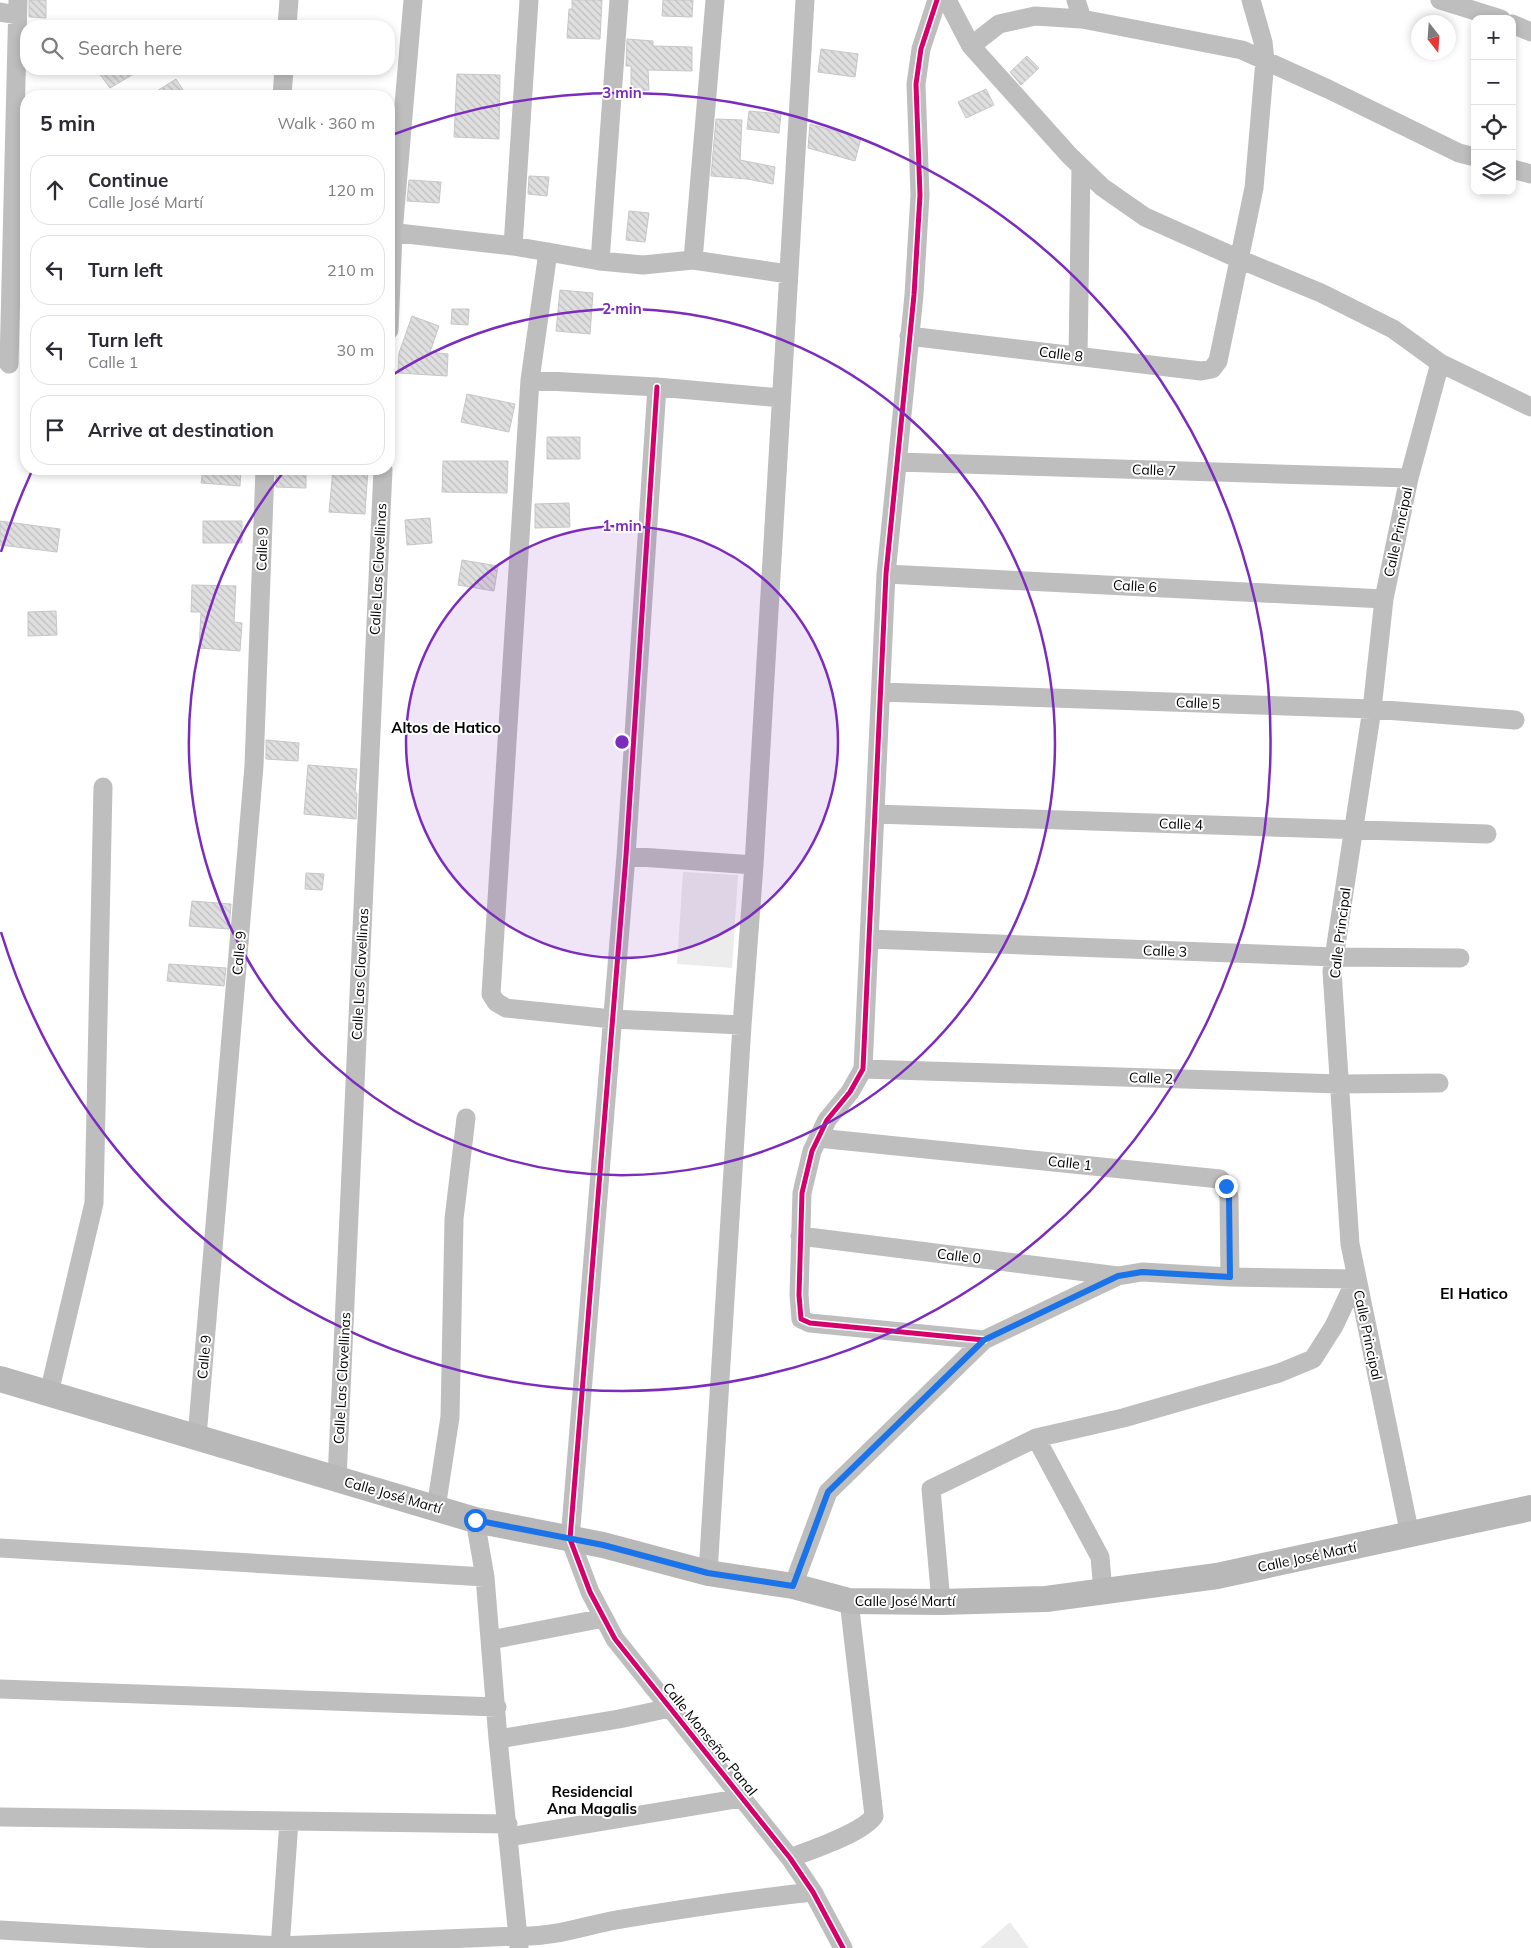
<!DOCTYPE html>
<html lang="en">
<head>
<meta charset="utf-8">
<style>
	body { margin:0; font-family:Mulish,sans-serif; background:#f2f2f3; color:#2b2b33 }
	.controls { position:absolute; right:15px; top:15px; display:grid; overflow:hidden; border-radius:10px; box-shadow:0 2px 8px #0003 }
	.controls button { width:45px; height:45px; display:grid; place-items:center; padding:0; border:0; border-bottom:1px solid #e1e1e2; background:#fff; color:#2b2b33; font:25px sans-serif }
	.compass { position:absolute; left:1411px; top:15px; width:45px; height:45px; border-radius:50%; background:#fff; box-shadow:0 2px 8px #0003; rotate:163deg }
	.stop { position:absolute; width:15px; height:15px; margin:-11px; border:4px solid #1a73e8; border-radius:50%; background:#fff }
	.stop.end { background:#1a73e8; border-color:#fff; box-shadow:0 1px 5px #0008 }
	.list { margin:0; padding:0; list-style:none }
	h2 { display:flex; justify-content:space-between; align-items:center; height:65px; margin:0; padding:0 20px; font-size:21px }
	h2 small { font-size:16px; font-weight:400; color:#7c7c81 }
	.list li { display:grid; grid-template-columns:32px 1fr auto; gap:15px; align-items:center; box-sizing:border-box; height:70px; margin:0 10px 10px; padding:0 10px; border:1px solid #e1e1e2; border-radius:20px }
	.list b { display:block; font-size:19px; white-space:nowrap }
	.list p { margin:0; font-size:16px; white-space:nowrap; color:#7c7c81 }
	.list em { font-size:16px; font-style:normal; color:#7c7c81 }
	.icon { flex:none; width:28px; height:28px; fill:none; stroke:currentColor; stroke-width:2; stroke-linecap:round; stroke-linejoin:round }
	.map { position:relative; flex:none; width:1531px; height:1948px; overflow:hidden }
	.search { position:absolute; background:#fff; box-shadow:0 2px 8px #0003; left:20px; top:20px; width:375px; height:55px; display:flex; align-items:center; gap:12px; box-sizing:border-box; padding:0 18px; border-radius:20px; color:#7c7c81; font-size:19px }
	.panel { position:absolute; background:#fff; box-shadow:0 2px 8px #0003; left:20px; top:90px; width:375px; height:385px; border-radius:20px }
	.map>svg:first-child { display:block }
</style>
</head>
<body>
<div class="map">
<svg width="1531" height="1948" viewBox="0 0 1531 1948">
	<defs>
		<pattern id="building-back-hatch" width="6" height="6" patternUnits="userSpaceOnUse" patternTransform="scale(1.25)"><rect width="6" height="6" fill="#dfdfdf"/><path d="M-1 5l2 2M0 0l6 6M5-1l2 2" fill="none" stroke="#bebebe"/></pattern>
	</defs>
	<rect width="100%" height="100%" fill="#fff"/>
	<path fill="#ececec" d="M 683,872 L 738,875 L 732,968 L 677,964 Z
		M 1010,1922 L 1029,1948 L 980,1948 Z"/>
	<path fill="url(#building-back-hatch)" stroke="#c7c7c7" d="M 29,0 L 46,0 L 46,18 L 29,17 Z
		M 572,0 L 602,0 L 600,39 L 567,38 L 569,9 L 572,9 Z
		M 663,0 L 693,0 L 692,17 L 662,16 Z
		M 627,39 L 653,41 L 653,46 L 692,47 L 692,71 L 648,70 L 649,90 L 631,91 L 631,66 L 626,66 Z
		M 821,49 L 858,54 L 855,77 L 818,72 Z
		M 1027,56 L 1039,68 L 1021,85 L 1010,72 Z
		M 96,69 L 142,69 L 110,88 Z
		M 457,74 L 500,75 L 499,139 L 454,137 Z
		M 176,79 L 187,96 L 149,96 Z
		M 986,89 L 994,105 L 966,118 L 958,102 Z
		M 749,111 L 781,114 L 779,133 L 747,129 Z
		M 716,119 L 742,120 L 740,160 L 775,167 L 773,184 L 747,179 L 711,176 Z
		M 810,124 L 861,138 L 855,161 L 808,148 Z
		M 529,176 L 549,177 L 547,196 L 528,194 Z
		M 409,180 L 441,182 L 439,203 L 407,201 Z
		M 629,211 L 649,213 L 645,242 L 626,240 Z
		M 560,290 L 593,293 L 590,334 L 556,331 Z
		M 452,309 L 469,309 L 468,325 L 451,324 Z
		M 412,316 L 439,326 L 430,352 L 448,354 L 447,376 L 398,373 L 399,353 Z
		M 467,394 L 515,404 L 509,432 L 461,422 Z
		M 547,437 L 580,437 L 580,459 L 547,459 Z
		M 443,461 L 508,461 L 507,493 L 442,492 Z
		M 203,469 L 241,469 L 240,486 L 201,483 Z
		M 276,469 L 306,469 L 306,488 L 276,487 Z
		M 333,469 L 368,469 L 365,514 L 329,512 Z
		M 569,503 L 570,527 L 535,528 L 535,504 Z
		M 430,518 L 432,543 L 407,545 L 405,520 Z
		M 0,521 L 60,529 L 57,552 L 0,545 Z
		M 203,521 L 242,521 L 242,543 L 203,543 Z
		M 462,560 L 498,566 L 494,591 L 458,585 Z
		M 192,585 L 236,586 L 234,622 L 242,623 L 240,651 L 199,648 L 201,612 L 191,612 Z
		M 56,611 L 57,635 L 28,636 L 28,612 Z
		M 266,740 L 299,743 L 298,761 L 266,759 Z
		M 308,765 L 357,769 L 355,793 L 357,793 L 356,819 L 304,814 Z
		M 306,873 L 324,874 L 322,890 L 305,889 Z
		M 192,901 L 231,904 L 229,929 L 189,926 Z
		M 169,964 L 226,968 L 224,986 L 167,981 Z"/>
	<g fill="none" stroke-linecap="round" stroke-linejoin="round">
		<path stroke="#bebebe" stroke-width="19" d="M 937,0 L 921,49 L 916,84 L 920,195 L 914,295 L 886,574 L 863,1069 L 850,1092 L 827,1120 L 812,1151 L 802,1193 L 799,1295 L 801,1319 L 810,1323 L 984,1340
			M 947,0 L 971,46 L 1069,155 L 1102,187 L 1145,217 L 1239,259 L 1321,293 L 1393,329 L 1440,363 L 1531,407
			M 1076,0 L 1082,19
			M 1440,0 L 1501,19
			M 0,12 L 17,15
			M 1512,24 L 1531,32
			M 287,26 L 289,0
			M 971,46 L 999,24 L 1035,16 L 1082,19 L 1242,50 L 1328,89 L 1459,153 L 1475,157
			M 282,96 L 284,69
			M 1512,169 L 1531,174
			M 389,232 L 513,246 L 600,261 L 643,265 L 693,260 L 788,274
			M 513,246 L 529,0
			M 548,252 L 530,380 L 491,994 L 496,1002 L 506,1008 L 612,1019 L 742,1025
			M 693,260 L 715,0
			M 600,261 L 619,0
			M 389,330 L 393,233 L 413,0
			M 909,336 L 1201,371 L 1212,369 L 1218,361 L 1254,188 L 1265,60 L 1263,42 L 1251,0
			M 1078,356 L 1081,167
			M 9,364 L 18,0
			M 530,380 L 657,387 L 781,398
			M 657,387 L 626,856 L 570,1539 L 590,1592 L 615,1639 L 790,1858 L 813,1892 L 843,1948
			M 898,462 L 1409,478
			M 886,574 L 1384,599
			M 881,692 L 1372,709 L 1515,720
			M 875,814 L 1487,834
			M 626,856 L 754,865
			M 869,939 L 1334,957 L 1460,958
			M 863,1069 L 1340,1084 L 1439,1083
			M 818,1138 L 1220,1179 L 1226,1186 L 1229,1197 L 1230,1277
			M 800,1236 L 1118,1276
			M 49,1393 L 94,1203 L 103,787
			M 197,1437 L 254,766 L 265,469
			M 337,1479 L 383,469
			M 436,1508 L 450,1417 L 454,1219 L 466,1118
			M 475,1520 L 485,1577 L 498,1739 L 519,1947
			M 1410,1535 L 1350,1244 L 1332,971 L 1372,709 L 1384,599 L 1409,478 L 1440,363
			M 0,1548 L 485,1577
			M 708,1573 L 742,1025 L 754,865 L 805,0
			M 793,1586 L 828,1492 L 984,1340 L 1118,1276 L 1142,1272 L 1230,1277 L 1356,1279 L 1334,1326 L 1313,1359 L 1279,1373 L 1123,1418 L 1036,1438
			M 941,1602 L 931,1489 L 1036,1438 L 1100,1557 L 1103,1591
			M 491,1640 L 604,1618
			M 0,1689 L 497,1707
			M 498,1739 L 619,1719 L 670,1708
			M 0,1817 L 508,1824
			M 509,1837 L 742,1798
			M 790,1858 C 811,1850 863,1833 874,1816 L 849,1601
			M 0,1930 L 280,1946 L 518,1936 C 551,1938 584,1926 616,1920 C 682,1909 747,1899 813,1892
			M 280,1948 L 289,1821"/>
		<path stroke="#b8b8b8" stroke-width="26" d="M 0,1379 L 475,1520 L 603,1545 L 708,1573 L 793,1586 L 849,1601 L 941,1602 L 1046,1599 L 1217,1576 L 1531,1508"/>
		<g stroke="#fff" stroke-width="8">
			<path id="cycleway" d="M 937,0 L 921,49 L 916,84 L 920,195 L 914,295 L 886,574 L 863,1069 L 850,1092 L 827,1120 L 812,1151 L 802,1193 L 799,1295 L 801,1319 L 810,1323 L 984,1340
				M 657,387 L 626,856 L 570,1539 L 590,1592 L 615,1639 L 790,1858 L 813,1892 L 843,1948"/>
		</g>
		<use href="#cycleway" stroke="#d6006c" stroke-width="5"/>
	</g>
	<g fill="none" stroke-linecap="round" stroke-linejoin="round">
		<path stroke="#1a73e8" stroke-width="6" d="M 475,1520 L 603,1545 L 708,1573 L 793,1586 L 828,1492 L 984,1340 L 1118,1276 L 1142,1272 L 1230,1277 L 1229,1197 L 1226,1186"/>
	</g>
	<circle cx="622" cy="742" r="216" fill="#7b2cbf" fill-opacity=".12"/>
	<g fill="none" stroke="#7b2cbf" stroke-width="2.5">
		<circle cx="622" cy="742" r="216"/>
		<path d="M389 377A433 433 0 1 1 285 470"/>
		<path d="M1 552A649 649 0 0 1 31 473M389 136A649 649 0 1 1 1 932"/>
	</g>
	<g text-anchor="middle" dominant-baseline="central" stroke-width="4" stroke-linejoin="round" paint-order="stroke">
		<g font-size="14" fill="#000" stroke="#fff">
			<text transform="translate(1061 354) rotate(7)">Calle 8</text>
			<text transform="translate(1154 470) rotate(2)">Calle 7</text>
			<text transform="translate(1398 532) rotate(-78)">Calle Principal</text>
			<text transform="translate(262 549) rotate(-88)">Calle 9</text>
			<text transform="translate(378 569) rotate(-87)">Calle Las Clavellinas</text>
			<text transform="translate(1135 586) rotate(3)">Calle 6</text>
			<text transform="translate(1198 703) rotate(2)">Calle 5</text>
			<text transform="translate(1181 824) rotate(2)">Calle 4</text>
			<text transform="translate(1340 933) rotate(-83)">Calle Principal</text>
			<text transform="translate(1165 951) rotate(2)">Calle 3</text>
			<text transform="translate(239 953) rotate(-85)">Calle 9</text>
			<text transform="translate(360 974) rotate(-87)">Calle Las Clavellinas</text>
			<text transform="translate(1151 1078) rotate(2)">Calle 2</text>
			<text transform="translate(1070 1163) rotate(6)">Calle 1</text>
			<text transform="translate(959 1256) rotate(7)">Calle 0</text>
			<text transform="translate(1368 1335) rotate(78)">Calle Principal</text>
			<text transform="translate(204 1357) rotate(-85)">Calle 9</text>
			<text transform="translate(342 1378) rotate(-87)">Calle Las Clavellinas</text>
			<text transform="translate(393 1495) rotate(16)">Calle José Martí</text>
			<text transform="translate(1307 1557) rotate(-12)">Calle José Martí</text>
			<text x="905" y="1601">Calle José Martí</text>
			<text transform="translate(710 1739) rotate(51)">Calle Monseñor Panal</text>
		</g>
		<g font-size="15" font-weight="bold" fill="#000" stroke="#fff">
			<text x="446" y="727">Altos de Hatico</text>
			<text x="592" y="1791">Residencial<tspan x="592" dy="17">Ana Magalis</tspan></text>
		</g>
		<g font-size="16" font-weight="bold" fill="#000" stroke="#fff">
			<text x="1474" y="1293">El Hatico</text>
		</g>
	</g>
	<circle cx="622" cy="742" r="8" fill="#7b2cbf" stroke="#fff" stroke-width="2.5"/>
	<g font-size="15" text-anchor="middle" font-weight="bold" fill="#7b2cbf" stroke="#fff" stroke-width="4" stroke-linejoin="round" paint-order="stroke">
		<text x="622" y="98">3 min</text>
		<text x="622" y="314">2 min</text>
		<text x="622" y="531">1 min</text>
	</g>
</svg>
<div class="controls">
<button>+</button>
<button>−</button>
<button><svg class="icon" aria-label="locate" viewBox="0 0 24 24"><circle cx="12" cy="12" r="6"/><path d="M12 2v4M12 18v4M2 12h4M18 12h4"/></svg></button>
<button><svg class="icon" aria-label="layers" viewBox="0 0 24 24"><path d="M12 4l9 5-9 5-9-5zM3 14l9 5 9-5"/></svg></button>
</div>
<svg class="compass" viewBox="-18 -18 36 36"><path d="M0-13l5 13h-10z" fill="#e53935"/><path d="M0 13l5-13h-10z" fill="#7c7c81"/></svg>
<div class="stop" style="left:475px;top:1520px"></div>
<div class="stop end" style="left:1226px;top:1186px"></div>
<div class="search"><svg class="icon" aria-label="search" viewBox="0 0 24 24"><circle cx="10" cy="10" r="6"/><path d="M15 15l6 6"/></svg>Search here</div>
<section class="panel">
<h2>5 min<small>Walk · 360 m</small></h2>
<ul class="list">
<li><svg class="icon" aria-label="ahead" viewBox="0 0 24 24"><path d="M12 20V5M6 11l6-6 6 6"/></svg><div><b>Continue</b><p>Calle José Martí</p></div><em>120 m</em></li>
<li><svg class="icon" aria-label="left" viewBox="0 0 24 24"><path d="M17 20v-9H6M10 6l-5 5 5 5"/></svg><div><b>Turn left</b></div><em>210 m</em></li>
<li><svg class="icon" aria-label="left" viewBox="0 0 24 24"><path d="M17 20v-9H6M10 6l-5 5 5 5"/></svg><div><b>Turn left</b><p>Calle 1</p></div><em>30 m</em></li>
<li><svg class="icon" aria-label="arrive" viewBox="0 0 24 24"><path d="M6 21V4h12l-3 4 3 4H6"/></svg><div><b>Arrive at destination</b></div></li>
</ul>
</section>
</div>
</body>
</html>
